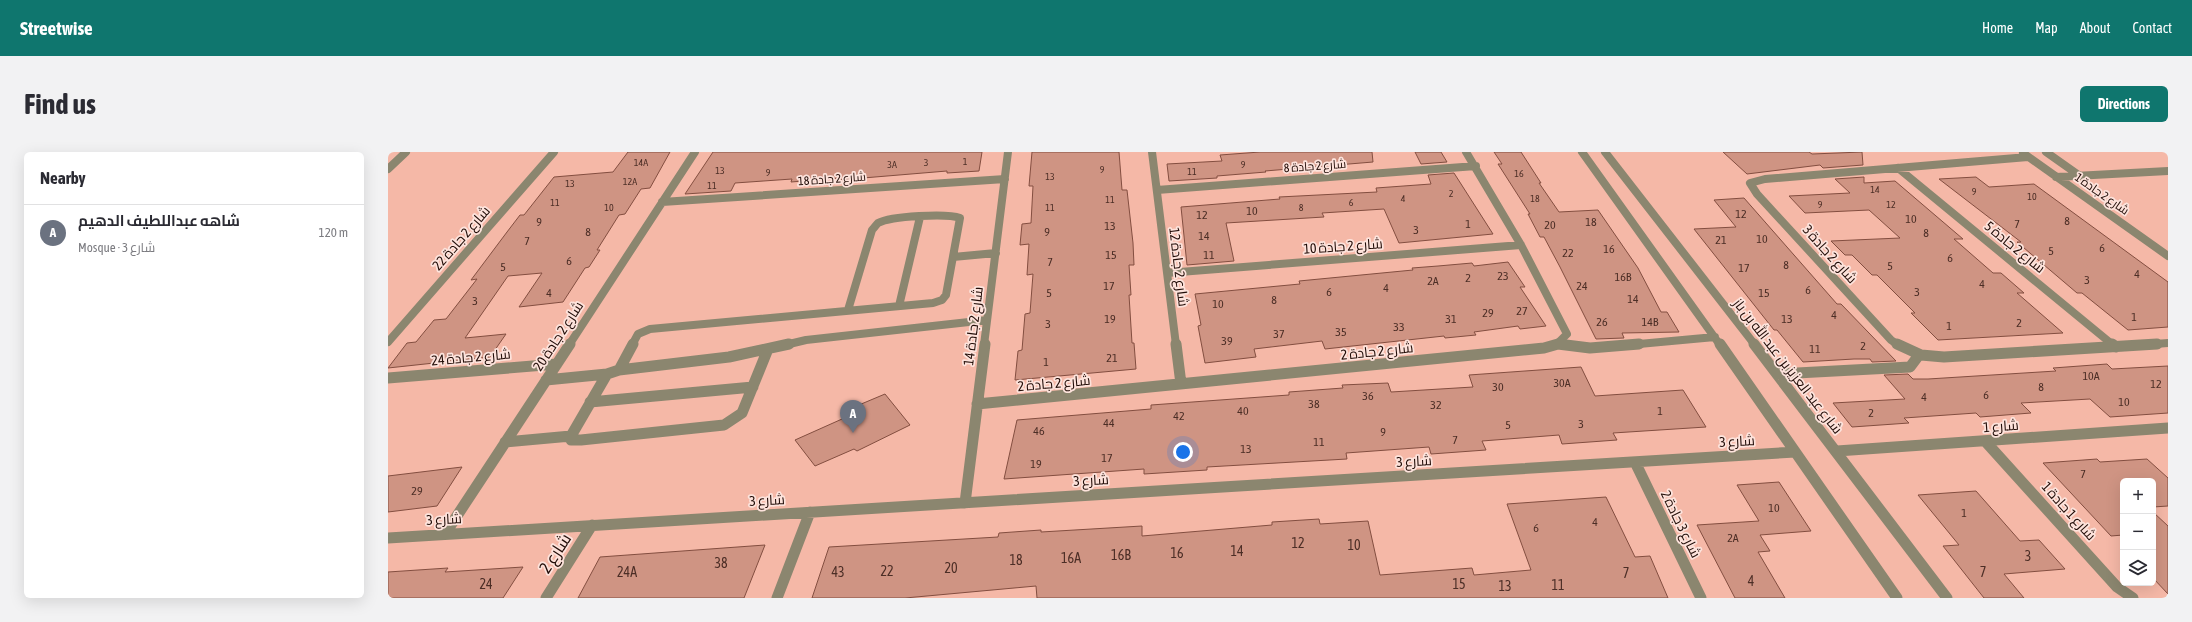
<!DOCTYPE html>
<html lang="en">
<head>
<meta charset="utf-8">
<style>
	body { margin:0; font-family:"Asap Condensed",Cairo,sans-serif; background:#f2f2f3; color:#2b2b33 }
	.controls { position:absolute; right:12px; bottom:12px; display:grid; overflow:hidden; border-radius:6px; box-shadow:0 4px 16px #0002 }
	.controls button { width:36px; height:36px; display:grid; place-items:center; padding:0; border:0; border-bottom:1px solid #e1e1e2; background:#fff; color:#2b2b33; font:20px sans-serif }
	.you { position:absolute; left:795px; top:300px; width:14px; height:14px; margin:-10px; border:3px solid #fff; border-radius:50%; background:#1a73e8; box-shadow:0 0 0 6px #1a73e833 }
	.badge { display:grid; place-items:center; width:26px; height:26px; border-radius:50%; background:#0f766e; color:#fff; font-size:13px; font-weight:700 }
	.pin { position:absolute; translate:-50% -33px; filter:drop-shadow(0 1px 2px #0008) }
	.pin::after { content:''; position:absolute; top:21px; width:14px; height:12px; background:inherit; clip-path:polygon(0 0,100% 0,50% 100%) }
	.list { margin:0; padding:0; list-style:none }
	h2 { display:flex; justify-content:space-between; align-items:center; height:52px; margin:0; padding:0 16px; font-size:17px }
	h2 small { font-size:13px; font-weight:400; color:#7c7c81 }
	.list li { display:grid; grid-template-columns:26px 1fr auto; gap:12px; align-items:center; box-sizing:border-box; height:56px; padding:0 16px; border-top:1px solid #e1e1e2 }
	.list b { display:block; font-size:15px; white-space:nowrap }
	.list p { margin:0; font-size:13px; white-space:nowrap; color:#7c7c81 }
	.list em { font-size:13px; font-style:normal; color:#7c7c81 }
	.icon { flex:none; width:22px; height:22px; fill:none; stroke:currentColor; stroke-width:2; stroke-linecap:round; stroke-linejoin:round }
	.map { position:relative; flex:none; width:1780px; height:446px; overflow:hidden; border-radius:6px }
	header { display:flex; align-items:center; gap:24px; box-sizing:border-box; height:56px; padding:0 20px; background:#0f766e; color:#fff }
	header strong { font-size:19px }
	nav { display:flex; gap:22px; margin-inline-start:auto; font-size:14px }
	.intro { display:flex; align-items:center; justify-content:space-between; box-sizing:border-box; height:96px; padding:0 24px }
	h1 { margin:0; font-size:28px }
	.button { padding:10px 18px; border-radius:6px; background:#0f766e; color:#fff; font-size:14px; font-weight:700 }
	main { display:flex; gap:24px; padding:0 24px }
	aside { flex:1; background:#fff; border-radius:6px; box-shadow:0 4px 16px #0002 }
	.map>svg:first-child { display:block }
</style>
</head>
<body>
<header>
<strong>Streetwise</strong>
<nav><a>Home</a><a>Map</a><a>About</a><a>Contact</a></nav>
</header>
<div class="intro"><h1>Find us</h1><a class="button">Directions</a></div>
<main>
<aside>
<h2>Nearby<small></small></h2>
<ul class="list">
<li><span class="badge" style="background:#6b7280">A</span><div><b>شاهه عبداللطيف الدهيم</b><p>Mosque · شارع 3</p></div><em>120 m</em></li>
</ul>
</aside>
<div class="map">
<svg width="1780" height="446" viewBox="0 0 1780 446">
	<rect width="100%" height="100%" fill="#f5b8a7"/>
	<path fill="#cf9483" stroke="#834e40" d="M 240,0 L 282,0 L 262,36 L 253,37 L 237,62 L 231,63 L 209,98 L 212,98 L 201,115 L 197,116 L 175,150 L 131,155 L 154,121 L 120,124 L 77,186 L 118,182 L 102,205 L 0,216 L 19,191 L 28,190 L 46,168 L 58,167 L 89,127 L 83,128 L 119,80 L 132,63 L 136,63 L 166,25 L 225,20 Z
		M 325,0 L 594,0 L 591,19 L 559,21 L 559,19 L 451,28 L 452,26 L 403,30 L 404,27 L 347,31 L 343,39 L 297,42 Z
		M 644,0 L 731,0 L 734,38 L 739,38 L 745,91 L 746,113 L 741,113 L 743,143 L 741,143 L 744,191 L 746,191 L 748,217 L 627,228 L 630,199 L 634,198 L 637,162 L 642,161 L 645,122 L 639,123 L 641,92 L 632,93 L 634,72 L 643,71 L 645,34 L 641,34 Z
		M 872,0 L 984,0 L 985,10 L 877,19 L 878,20 L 829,24 L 829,26 L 781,29 L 779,12 L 834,9 L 832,3 Z
		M 1027,0 L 1053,0 L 1059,10 L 1033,12 Z
		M 1106,0 L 1133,0 L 1153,31 L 1151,31 L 1171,60 L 1210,58 L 1250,116 L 1273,160 L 1279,160 L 1291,180 L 1234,181 L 1236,186 L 1208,187 L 1172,115 L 1156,85 L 1152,85 L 1140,62 L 1142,62 L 1110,12 L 1114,12 Z
		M 1335,0 L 1421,0 L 1424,2 L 1474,0 L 1475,13 L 1435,16 L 1432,13 L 1359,22 Z
		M 1066,21 L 1105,82 L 1011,91 L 996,57 L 934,61 L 936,65 L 838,71 L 846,109 L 799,113 L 793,55 L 892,47 L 891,45 L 989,40 L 988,36 L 1043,32 L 1040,23 Z
		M 1476,25 L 1476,31 L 1507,29 L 1575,87 L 1566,87 L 1605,121 L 1613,121 L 1636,141 L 1629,141 L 1675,181 L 1550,188 L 1523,161 L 1527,161 L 1489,123 L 1484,123 L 1464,103 L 1457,103 L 1443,89 L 1512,86 L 1481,58 L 1417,61 L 1401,44 L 1462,41 L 1447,27 Z
		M 1588,25 L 1601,35 L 1646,32 L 1780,130 L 1780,175 L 1740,178 L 1694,141 L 1689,141 L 1629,90 L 1633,90 L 1551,27 Z
		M 1356,46 L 1449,152 L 1453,152 L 1508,209 L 1484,210 L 1482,207 L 1466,207 L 1415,210 L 1389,178 L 1386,178 L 1306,77 L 1348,75 L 1326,48 Z
		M 1120,110 L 1137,135 L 1132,135 L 1158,174 L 1132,177 L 1130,174 L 1086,180 L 1088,183 L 1057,186 L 1056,184 L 937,197 L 934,189 L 866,197 L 868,205 L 817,211 L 810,174 L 813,173 L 807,142 L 912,132 L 911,129 L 1025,118 L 1024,116 L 1050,114 L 1084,111 L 1086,114 Z
		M 1719,212 L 1724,217 L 1780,214 L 1780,261 L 1722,265 L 1702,247 L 1633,251 L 1643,261 L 1592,265 L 1588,261 L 1516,266 L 1521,271 L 1464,275 L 1445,251 L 1517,247 L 1496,223 L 1520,222 L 1525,227 L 1540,227 L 1668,219 L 1665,216 Z
		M 1193,215 L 1207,244 L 1295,238 L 1318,275 L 1225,281 L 1229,288 L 1174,292 L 1171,283 L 1094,289 L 1098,298 L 1043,302 L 1041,295 L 958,301 L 959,307 L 819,315 L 819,318 L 756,322 L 756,317 L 616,327 L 629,268 L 763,257 L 763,253 L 901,243 L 901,240 L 955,236 L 954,233 L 1000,231 L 1003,240 L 1085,235 L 1081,223 Z
		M 497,242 L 522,273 L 469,299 L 466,297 L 427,314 L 407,288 L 463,263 L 459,258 Z
		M 1709,307 L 1712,310 L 1759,307 L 1780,326 L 1780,354 L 1765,355 L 1765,329 L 1735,329 L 1735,383 L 1723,384 L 1655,311 Z
		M 74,315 L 49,354 L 0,360 L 0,324 Z
		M 1391,330 L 1423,379 L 1372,383 L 1382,399 L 1370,400 L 1397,446 L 1347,446 L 1309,373 L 1371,369 L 1349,333 Z
		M 1588,339 L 1632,389 L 1651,388 L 1677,417 L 1616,422 L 1636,446 L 1596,446 L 1555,394 L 1571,393 L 1530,343 Z
		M 1218,345 L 1247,405 L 1262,404 L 1280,446 L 649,446 L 648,434 L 517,446 L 424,446 L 441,395 L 610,385 L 611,381 L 653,378 L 653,380 L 754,374 L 754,384 L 884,373 L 884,370 L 931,367 L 932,372 L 980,369 L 992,423 L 1084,416 L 1086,423 L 1143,418 L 1119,352 Z
		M 1765,360 L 1780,374 L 1780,442 L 1765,426 Z
		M 377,393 L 356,446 L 190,446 L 212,405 Z
		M 135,415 L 115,446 L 0,446 L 0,420 L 60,416 L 57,420 Z"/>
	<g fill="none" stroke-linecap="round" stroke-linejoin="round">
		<path stroke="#8b866f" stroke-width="8" d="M 764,0 L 788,193
			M 1078,0 L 1133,93 L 1179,182 L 1168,193
			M 1194,0 L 1332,193
			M 1217,0 L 1367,193
			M 1658,0 L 1692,24
			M 1635,1 L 1780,104
			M 1510,16 L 1725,193
			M 0,17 L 18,0
			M 1668,25 L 1780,19
			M 769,38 L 1088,14
			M 274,50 L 617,27
			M 565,105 L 608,101
			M 779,121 L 1133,93
			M 511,154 L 532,65
			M 0,190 L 166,0
			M 1170,192 L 1176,193
			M 181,193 L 307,0
			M 244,193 L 250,182 L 262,177 L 545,151 L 554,148 L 558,143 L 572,66 C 559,61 503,64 490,71 C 488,73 486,76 484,78 L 460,158
			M 397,193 L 418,188 L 599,168
			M 596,193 L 620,0
			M 1240,193 L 1327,185
			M 1510,193 L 1503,188 L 1369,42 L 1362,31 L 1377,27 L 1640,5
			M 1754,193 L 1780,191"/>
		<path stroke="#8b866f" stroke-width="11" d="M 788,192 L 793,232
			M 1170,192 L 1202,196 L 1251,192
			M 1332,192 L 1509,446
			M 1366,192 L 1559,446
			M 1509,192 L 1533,203 L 1556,205 L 1769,192
			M 1724,192 L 1728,195
			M 231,218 L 245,192
			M 1389,222 L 1522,215 L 1531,203
			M 0,226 L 169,212
			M 158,228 L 219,222 L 231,218 L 341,205 L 401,192
			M 202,250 L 365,235
			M 589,252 L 1156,196 L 1170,192
			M 183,284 L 183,288 L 193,288 L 336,273 L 354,261 L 380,197
			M 183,284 L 219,222
			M 1597,289 L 1729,435 L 1745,446
			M 117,290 L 183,284
			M 1449,299 L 1780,276
			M 1247,310 L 1313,446
			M 577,351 L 597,192
			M 57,382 L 182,192
			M 0,386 L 1407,300
			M 158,446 L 204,373
			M 389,446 L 422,360"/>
	</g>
	<g text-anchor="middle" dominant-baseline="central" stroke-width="3.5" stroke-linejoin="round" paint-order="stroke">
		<g font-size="10" fill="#4c2e26">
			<text x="577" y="9">1</text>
			<text x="253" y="10">14A</text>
			<text x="538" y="10">3</text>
			<text x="504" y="12">3A</text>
			<text x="855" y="12">9</text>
			<text x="714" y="17">9</text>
			<text x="332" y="18">13</text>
			<text x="804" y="19">11</text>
			<text x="380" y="20">9</text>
			<text x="1131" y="21">16</text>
			<text x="662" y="24">13</text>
			<text x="242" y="29">12A</text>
			<text x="182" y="31">13</text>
			<text x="324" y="33">11</text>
			<text x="1487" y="37">14</text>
			<text x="1586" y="39">9</text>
			<text x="1063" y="41">2</text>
			<text x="1644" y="44">10</text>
			<text x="1015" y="46">4</text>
			<text x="1147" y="46">18</text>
			<text x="722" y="47">11</text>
			<text x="167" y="50">11</text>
			<text x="963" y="50">6</text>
			<text x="1432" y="52">9</text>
			<text x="1503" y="52">12</text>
			<text x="221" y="55">10</text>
			<text x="662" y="55">11</text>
			<text x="913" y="55">8</text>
		</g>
		<g font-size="12" fill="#210c07" stroke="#fde3dc">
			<text transform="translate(927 14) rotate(-4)">شارع 2 جادة 8</text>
			<text transform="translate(444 27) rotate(-4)">شارع 2 جادة 18</text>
			<text transform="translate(1714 42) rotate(35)">شارع 2 جادة 1</text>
		</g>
		<g font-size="12" fill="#4c2e26">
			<text x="864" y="59">10</text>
			<text x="1353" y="62">12</text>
			<text x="814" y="63">12</text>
			<text x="1523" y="67">10</text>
			<text x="1679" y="69">8</text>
			<text x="151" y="70">9</text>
			<text x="1203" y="70">18</text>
			<text x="1080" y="72">1</text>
			<text x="1629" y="72">7</text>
			<text x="1162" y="73">20</text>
			<text x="722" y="74">13</text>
			<text x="1028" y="78">3</text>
			<text x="200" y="80">8</text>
			<text x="659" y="80">9</text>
			<text x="1538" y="81">8</text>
			<text x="816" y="84">14</text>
			<text x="1374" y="87">10</text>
			<text x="1333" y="88">21</text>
			<text x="139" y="89">7</text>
			<text x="1714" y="96">6</text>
			<text x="1221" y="97">16</text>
			<text x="1663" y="99">5</text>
			<text x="1180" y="101">22</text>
			<text x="723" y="103">15</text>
			<text x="821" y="103">11</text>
			<text x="1562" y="106">6</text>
			<text x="181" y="109">6</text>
			<text x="662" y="110">7</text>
			<text x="1398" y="113">8</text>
			<text x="1502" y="114">5</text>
			<text x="115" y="115">5</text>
			<text x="1356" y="116">17</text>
			<text x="1749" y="122">4</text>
			<text x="1115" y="124">23</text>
			<text x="1235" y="125">16B</text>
			<text x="1080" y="126">2</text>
			<text x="1699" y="128">3</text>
			<text x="1045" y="129">2A</text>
			<text x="1594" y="132">4</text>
			<text x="721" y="134">17</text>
			<text x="1194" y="134">24</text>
			<text x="998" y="136">4</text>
			<text x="1420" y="138">6</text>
			<text x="941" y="140">6</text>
			<text x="1529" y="140">3</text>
			<text x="161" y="141">4</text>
			<text x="661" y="141">5</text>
			<text x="1376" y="141">15</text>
			<text x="1245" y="147">14</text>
			<text x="886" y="148">8</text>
			<text x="87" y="149">3</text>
			<text x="830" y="152">10</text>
			<text x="1134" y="159">27</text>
			<text x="1100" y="161">29</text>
			<text x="1446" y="163">4</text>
			<text x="1746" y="165">1</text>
			<text x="722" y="167">19</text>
			<text x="1063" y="167">31</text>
			<text x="1399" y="167">13</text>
			<text x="1214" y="170">26</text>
			<text x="1262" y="170">14B</text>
			<text x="1631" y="171">2</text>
			<text x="660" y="172">3</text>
			<text x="1561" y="174">1</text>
			<text x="1011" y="175">33</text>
			<text x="953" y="180">35</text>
			<text x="891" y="182">37</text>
			<text x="839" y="189">39</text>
			<text x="1475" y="194">2</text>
			<text x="1427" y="197">11</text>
			<text x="724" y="206">21</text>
			<text x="658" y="210">1</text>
			<text x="1703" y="224">10A</text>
			<text x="1174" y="231">30A</text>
			<text x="1768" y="232">12</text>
			<text x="1110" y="235">30</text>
			<text x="1653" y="235">8</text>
			<text x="1598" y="243">6</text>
			<text x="980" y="244">36</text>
			<text x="1536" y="245">4</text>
			<text x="1736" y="250">10</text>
			<text x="926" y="252">38</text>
			<text x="1048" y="253">32</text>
			<text x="855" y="259">40</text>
			<text x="1272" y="259">1</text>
			<text x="1483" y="261">2</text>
			<text x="791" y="264">42</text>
			<text x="721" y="271">44</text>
			<text x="1193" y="272">3</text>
			<text x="1120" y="273">5</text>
			<text x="651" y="279">46</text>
			<text x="995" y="280">9</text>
			<text x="1067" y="288">7</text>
			<text x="931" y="290">11</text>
			<text x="858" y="297">13</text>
			<text x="719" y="306">17</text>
			<text x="648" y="312">19</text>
			<text x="1695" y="322">7</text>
			<text x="29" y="339">29</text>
			<text x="1386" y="356">10</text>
			<text x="1576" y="361">1</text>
			<text x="1207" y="370">4</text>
			<text x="1148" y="376">6</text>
			<text x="1345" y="386">2A</text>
		</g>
		<g font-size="14" fill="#210c07" stroke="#fde3dc">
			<text transform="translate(73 86) rotate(-49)">شارع 2 جادة 22</text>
			<text transform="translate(955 94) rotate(-4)">شارع 2 جادة 10</text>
			<text transform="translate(1627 95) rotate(39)">شارع 2 جادة 5</text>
			<text transform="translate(1442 102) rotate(48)">شارع 2 جادة 3</text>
			<text transform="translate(791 115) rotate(83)">شارع 2 جادة 12</text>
			<text transform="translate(585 174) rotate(-83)">شارع 2 جادة 14</text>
			<text transform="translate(170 184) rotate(-57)">شارع 2 جادة 20</text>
			<text transform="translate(989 199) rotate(-6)">شارع 2 جادة 2</text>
			<text transform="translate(83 205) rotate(-5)">شارع 2 جادة 24</text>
			<text transform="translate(1400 214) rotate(52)">شارع عبد العزيز بن عبد الله بن باز</text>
			<text transform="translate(666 231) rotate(-5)">شارع 2 جادة 2</text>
			<text transform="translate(1613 274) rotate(-4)">شارع 1</text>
			<text transform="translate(1349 289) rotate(-3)">شارع 3</text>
			<text transform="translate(1026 309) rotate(-3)">شارع 3</text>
			<text transform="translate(703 328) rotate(-3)">شارع 3</text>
			<text transform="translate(379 348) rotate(-3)">شارع 3</text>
			<text transform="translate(1681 359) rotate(48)">شارع 1 جادة 1</text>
			<text transform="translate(56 367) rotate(-3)">شارع 3</text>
			<text transform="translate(1293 372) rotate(64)">شارع 3 جادة 2</text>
		</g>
		<g font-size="14" fill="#4c2e26">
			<text x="910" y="391">12</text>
			<text x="966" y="393">10</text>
			<text x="849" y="399">14</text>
			<text x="789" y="401">16</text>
			<text x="733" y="403">16B</text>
			<text x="1640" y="404">3</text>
			<text x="683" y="406">16A</text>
			<text x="628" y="408">18</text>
			<text x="333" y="411">38</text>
			<text x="563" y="416">20</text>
			<text x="499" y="419">22</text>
			<text x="239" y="420">24A</text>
			<text x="450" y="420">43</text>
			<text x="1595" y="420">7</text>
			<text x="1238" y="421">7</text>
			<text x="1363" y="429">4</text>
			<text x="98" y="432">24</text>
			<text x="1071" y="432">15</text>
			<text x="1170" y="433">11</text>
			<text x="1117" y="434">13</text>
		</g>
		<g font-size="17" fill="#210c07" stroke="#fde3dc">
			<text transform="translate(167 401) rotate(-57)">شارع 2</text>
		</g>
	</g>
</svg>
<div class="controls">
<button>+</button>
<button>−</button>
<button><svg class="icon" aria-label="layers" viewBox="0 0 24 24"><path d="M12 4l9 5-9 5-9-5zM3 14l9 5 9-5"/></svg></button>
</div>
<div class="you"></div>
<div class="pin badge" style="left:465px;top:281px;background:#6b7280">A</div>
</div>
</main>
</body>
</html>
